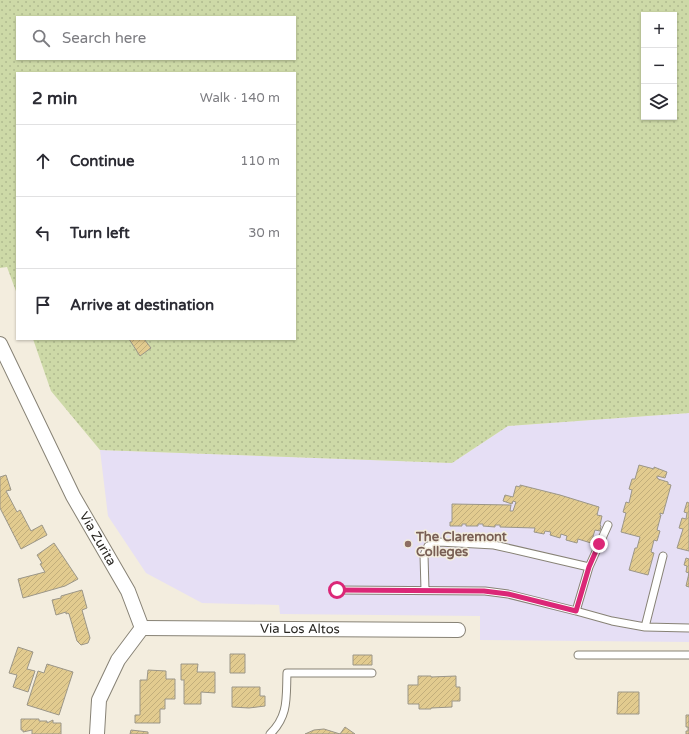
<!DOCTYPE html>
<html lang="en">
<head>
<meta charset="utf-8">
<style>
	body { margin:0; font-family:"Varela Round",sans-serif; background:#f7f7f7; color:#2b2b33 }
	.controls { position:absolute; right:12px; top:12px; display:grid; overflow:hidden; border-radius:0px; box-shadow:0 1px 3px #0004 }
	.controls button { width:36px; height:36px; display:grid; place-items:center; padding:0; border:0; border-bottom:1px solid #e1e1e2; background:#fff; color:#2b2b33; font:20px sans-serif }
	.stop { position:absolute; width:12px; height:12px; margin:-9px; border:3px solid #db2777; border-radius:50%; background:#fff }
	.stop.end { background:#db2777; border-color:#fff; box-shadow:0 1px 4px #0008 }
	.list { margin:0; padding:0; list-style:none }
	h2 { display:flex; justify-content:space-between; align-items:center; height:52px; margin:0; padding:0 16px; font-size:17px }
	h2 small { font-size:13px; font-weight:400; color:#7c7c81 }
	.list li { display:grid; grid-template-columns:26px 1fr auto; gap:12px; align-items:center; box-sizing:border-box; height:72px; padding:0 16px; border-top:1px solid #e1e1e2 }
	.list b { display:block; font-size:15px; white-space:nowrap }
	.list em { font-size:13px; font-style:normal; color:#7c7c81 }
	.icon { flex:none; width:22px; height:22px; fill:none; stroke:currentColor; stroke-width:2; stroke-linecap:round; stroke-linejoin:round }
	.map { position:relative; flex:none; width:689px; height:734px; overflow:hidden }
	.search { position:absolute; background:#fff; box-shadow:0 1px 3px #0004; left:16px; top:16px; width:280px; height:44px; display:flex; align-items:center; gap:10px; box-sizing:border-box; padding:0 14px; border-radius:0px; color:#7c7c81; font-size:15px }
	.panel { position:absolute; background:#fff; box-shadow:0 1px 3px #0004; left:16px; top:72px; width:280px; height:268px; border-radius:0px }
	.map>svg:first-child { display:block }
</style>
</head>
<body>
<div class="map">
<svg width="689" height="734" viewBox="0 0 689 734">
	<defs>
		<pattern id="grass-dots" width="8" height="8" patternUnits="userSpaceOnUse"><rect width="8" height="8" fill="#cdd9a7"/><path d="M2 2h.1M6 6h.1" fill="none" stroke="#b0ba8f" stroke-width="1.8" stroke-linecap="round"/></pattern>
		<pattern id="building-hatch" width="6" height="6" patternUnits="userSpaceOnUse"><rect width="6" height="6" fill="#e2cb8f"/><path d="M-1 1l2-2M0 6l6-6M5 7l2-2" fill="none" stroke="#c2ae7b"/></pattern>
	</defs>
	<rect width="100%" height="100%" fill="#f3edde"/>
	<path fill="#e6dff5" d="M 689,413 L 689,642 L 480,640 L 480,616 L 280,614 L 279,605 L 202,603 L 146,573 L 108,516 L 100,450 L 452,463 L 508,426 Z"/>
	<path fill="url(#grass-dots)" fill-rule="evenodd" d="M 0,0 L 689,0 L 689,413 L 508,426 L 452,463 L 100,450 L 51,391 L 33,339 L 295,339 L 295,73 L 17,73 L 17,294 L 7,267 L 0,268 ZM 644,15 L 674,15 L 674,117 L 644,117 ZM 17,17 L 295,17 L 295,59 L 17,59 Z"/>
	<path fill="url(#building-hatch)" stroke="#9b9688" d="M 129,339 L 144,339 L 151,348 L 140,356 Z
		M 639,465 L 654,469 L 654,467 L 667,472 L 665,478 L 657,476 L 657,478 L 658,478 L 658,479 L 668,482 L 668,484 L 671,485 L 663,514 L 660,513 L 660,515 L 661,515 L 657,530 L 660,531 L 657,541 L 654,540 L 651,552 L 654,553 L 648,575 L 629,570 L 635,548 L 637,548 L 640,537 L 621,532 L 626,513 L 623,512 L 626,502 L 629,503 L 632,490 L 629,489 L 632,479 L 635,479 Z
		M 6,475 L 11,490 L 6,491 L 17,512 L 20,510 L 31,531 L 42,525 L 47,535 L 21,549 L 0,508 L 0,477 Z
		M 520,485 L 560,495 L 599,507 L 597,515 L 602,516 L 600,525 L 601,526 L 600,531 L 595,530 L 591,543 L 578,539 L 577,543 L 566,540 L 567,536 L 561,534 L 560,538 L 550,535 L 551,532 L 545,531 L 544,534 L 534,532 L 535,528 L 500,527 L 500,525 L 495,525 L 495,527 L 483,526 L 483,524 L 478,524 L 478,526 L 466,526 L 466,524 L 462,524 L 462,526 L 450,526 L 450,522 L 452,522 L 452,504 L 511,505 L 510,511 L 513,511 L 516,502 L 513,501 L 512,504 L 503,501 L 505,495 L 513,497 L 516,486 L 520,487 Z
		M 687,502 L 689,503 L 689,551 L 677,548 L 683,529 L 679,528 L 682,518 L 686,519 L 687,513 L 684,512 Z
		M 54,543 L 78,579 L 65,586 L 23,598 L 18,579 L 45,572 L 40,564 L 42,563 L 37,555 Z
		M 686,558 L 689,559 L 689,587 L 686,586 L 689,573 L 686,572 L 687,566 L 684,565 Z
		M 82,590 L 87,608 L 82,610 L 90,638 L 88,643 L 81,645 L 77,641 L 69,614 L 68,613 L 66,614 L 66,612 L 56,615 L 52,600 L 61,598 L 61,596 Z
		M 18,647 L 33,652 L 27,669 L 35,671 L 28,692 L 13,687 L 17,675 L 9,673 Z
		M 230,654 L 245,654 L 245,673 L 230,673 Z
		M 353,655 L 372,655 L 372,665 L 353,665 Z
		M 47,664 L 73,672 L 59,715 L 27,705 L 38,671 L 44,673 Z
		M 181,664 L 198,664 L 197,672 L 215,672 L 215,693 L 201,692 L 201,704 L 184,704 L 184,680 L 181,680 Z
		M 148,670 L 166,671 L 166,679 L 175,679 L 175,699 L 165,699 L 165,709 L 160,709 L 160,723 L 135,723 L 135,715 L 140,715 L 140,680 L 147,680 Z
		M 418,676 L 431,676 L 431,677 L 456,676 L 456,687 L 460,687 L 460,701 L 452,701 L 452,707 L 431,708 L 431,709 L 419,709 L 419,704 L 408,704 L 408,685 L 418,685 Z
		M 232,687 L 260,687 L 260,696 L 265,696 L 265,706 L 249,708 L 232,707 Z
		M 618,692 L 639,692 L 639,714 L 617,714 Z
		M 686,715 L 689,715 L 689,734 L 686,734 L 686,731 L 688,731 L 688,727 L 686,727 Z
		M 21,719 L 39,719 L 39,721 L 47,721 L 47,723 L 53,720 L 53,723 L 61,723 L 61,734 L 32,734 L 32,730 L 23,732 L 23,730 L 21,730 Z
		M 345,727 L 355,734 L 340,734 Z
		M 324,729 L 340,734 L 305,734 L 314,730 Z
		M 131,730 L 148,732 L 148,734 L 130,734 Z"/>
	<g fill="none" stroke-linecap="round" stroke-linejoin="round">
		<g stroke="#878275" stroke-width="9">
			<path id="service" d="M 589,567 L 608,525
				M 337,590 L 485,591 L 508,594 L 576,611 L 612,621 L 645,627 L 689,628
				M 425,590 L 424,555 L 428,546 L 439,542 L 494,545 L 589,567 L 576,611
				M 645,627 L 663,556
				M 578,655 L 689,655
				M 270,734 C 289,716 286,697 287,673 L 372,673"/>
		</g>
		<g stroke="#878275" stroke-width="16">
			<g id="minor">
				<path id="s1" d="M 0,344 L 73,496 L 128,591 L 142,628 L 118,660 L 99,700 L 97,734"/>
				<path id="s2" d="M 142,628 L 458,630"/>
			</g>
		</g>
		<use href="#service" stroke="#fff" stroke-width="7"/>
		<use href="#minor" stroke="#fff" stroke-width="14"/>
	</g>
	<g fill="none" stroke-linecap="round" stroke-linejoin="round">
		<path stroke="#db2777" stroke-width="5" d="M 337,590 L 484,591 L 508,594 L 576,611 L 589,567 L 599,544"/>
	</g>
	<circle fill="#8d6e63" stroke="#f3edde" stroke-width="1.5" cx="408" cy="544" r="4"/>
	<g text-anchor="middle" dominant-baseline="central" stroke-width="3" stroke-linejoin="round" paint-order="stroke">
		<g font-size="13" font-weight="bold" fill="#785e54" stroke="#f3edde" text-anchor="start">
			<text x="416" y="537">The Claremont<tspan x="416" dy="15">Colleges</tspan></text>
		</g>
		<g font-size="13" fill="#272520" stroke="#f3edde">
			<text stroke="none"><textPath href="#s1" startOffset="218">Via Zurita</textPath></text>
			<text stroke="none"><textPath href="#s2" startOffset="158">Via Los Altos</textPath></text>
		</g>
	</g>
</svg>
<div class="controls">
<button>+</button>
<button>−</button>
<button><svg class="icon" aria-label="layers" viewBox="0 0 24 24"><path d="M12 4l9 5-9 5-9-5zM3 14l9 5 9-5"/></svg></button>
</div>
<div class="stop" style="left:337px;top:590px"></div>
<div class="stop end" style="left:599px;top:544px"></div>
<div class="search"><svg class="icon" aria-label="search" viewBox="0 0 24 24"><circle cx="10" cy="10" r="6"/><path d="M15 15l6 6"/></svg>Search here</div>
<section class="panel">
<h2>2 min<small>Walk · 140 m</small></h2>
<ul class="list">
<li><svg class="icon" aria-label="ahead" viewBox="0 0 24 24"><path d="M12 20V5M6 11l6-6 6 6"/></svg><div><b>Continue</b></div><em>110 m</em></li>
<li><svg class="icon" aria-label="left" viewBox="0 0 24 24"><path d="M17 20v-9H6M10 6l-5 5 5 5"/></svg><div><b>Turn left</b></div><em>30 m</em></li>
<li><svg class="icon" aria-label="arrive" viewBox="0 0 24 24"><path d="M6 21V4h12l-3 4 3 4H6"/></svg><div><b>Arrive at destination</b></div></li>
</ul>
</section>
</div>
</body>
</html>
